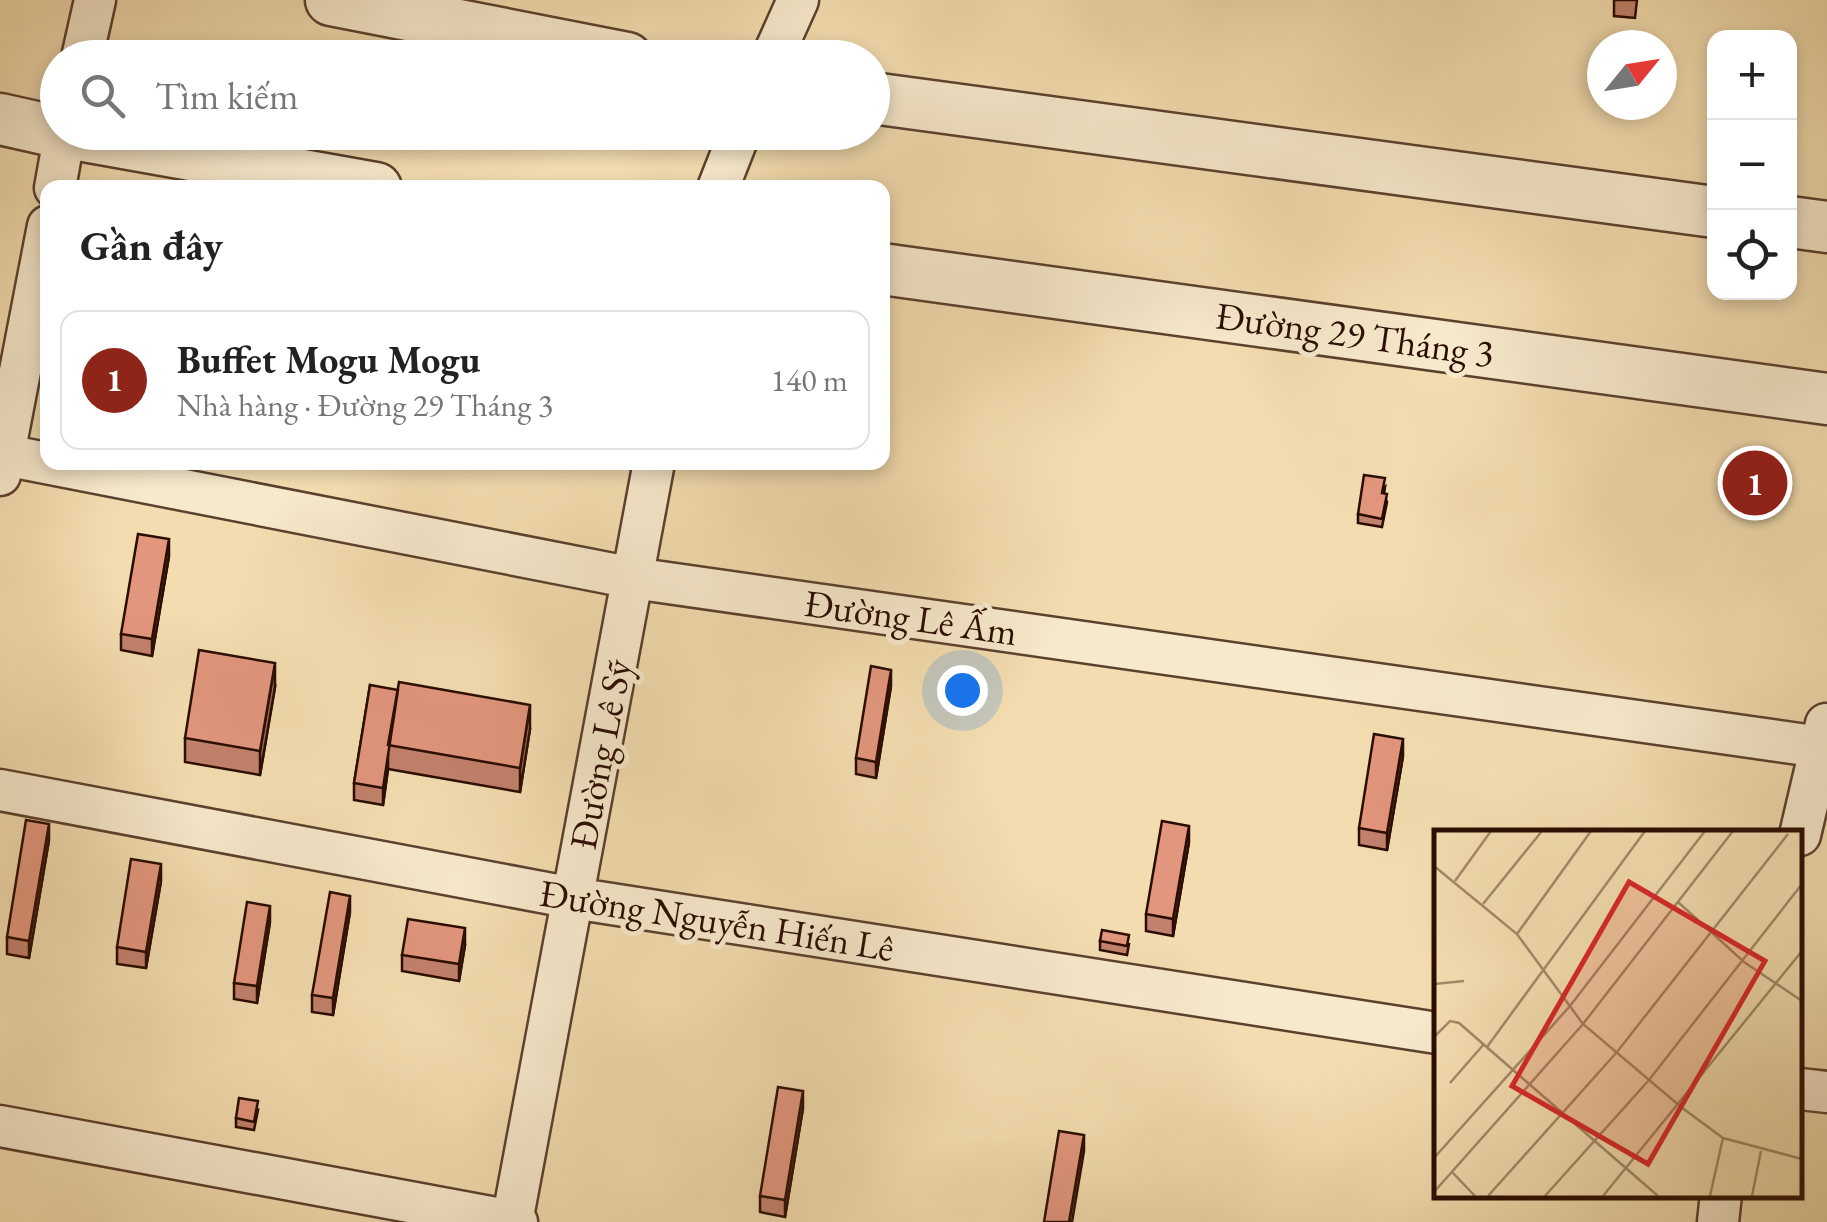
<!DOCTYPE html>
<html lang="vi">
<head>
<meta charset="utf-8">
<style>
	body { margin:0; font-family:"EB Garamond",serif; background:#f2f2f2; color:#222 }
	.controls { position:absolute; right:30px; top:30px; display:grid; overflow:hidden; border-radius:20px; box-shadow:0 5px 15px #0003 }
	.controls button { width:90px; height:90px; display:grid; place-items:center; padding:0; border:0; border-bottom:2px solid #e0e0e0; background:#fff; color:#222; font:50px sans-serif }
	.compass { position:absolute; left:1587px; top:30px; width:90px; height:90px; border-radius:50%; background:#fff; box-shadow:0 5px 15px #0003; rotate:60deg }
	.you { position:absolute; left:962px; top:690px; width:35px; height:35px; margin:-25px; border:8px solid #fff; border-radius:50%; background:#1a73e8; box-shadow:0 0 0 15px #1a73e833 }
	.badge { display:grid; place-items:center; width:65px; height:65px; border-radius:50%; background:#8f2418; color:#fff; font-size:32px; font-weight:700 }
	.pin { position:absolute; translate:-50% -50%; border:5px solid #fff; box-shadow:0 2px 10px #0006 }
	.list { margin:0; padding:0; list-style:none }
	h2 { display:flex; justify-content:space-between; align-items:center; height:130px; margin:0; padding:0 40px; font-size:42px }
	h2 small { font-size:32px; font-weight:400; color:#767676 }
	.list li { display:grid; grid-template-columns:65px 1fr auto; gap:30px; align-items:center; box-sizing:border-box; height:140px; margin:0 20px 20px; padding:0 20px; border:2px solid #e0e0e0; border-radius:20px }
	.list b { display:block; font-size:38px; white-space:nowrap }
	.list p { margin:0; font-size:32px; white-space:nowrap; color:#767676 }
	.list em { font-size:32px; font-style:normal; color:#767676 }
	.icon { flex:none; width:55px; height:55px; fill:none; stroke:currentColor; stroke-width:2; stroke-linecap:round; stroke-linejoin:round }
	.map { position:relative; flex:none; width:1827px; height:1222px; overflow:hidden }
	.search { position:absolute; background:#fff; box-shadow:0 5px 15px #0003; left:40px; top:40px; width:850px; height:110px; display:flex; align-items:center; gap:25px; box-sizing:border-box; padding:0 35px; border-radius:55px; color:#767676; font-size:38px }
	.panel { position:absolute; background:#fff; box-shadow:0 5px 15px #0003; left:40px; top:180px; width:850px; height:290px; border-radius:20px }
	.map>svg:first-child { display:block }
</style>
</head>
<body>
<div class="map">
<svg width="1827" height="1222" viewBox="0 0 1827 1222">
	<rect width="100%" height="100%" fill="#f3ddb0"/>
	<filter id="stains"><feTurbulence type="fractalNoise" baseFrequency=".002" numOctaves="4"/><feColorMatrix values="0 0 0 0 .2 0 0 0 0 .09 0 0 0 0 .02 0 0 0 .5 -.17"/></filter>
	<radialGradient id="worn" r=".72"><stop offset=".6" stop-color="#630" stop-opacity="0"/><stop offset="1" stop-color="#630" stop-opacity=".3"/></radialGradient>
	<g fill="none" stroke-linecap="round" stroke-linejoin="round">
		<g stroke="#5c402e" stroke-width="45">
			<path id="minor" d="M 82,58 L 95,0
				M 772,58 L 798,0
				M 55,188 L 65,132
				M 718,188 L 740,132
				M 0,454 L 633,578 L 1827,748
				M 0,475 L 48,226
				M 0,790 L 573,898 L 1437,1033
				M 1800,835 L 1826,724
				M 1800,1089 L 1827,1092
				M 0,1126 L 517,1222
				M 512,1222 L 654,462
				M 1718,1222 L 1721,1194"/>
		</g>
		<g stroke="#5c402e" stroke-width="55">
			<path id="tertiary" d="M 331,0 L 627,58
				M 872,98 L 1714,212
				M 0,119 L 58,132
				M 61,132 L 376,188
				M 1790,222 L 1827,227
				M 882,269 L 1827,399"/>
		</g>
		<use href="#minor" stroke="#f7e9cc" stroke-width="40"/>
		<use href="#tertiary" stroke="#f7e9cc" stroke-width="50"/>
	</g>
	<path fill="#c2816c" stroke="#2a0c02" stroke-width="2.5" d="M 1614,0 L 1637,0 L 1635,18 L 1614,16 Z
		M 1385,487 L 1384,494 L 1387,502 L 1382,527 L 1358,523 L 1358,514 Z
		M 169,556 L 152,656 L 121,650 L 121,634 Z
		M 370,685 L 530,729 L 520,792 L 388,769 L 383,805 L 354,800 L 354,783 Z
		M 891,686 L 876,778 L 856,774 L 856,758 Z
		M 275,687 L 260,775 L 185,762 L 185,738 Z
		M 1403,756 L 1387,850 L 1359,845 L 1359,828 Z
		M 49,840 L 29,958 L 7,954 L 7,937 Z
		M 1189,842 L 1173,936 L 1146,931 L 1146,914 Z
		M 161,881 L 146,968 L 117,964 L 117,947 Z
		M 350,912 L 333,1015 L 312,1012 L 312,995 Z
		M 270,922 L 257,1003 L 234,999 L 234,983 Z
		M 1100,941 L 1129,944 L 1127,955 L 1100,950 Z
		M 465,945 L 459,981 L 402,971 L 402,955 Z
		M 803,1108 L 785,1217 L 760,1212 L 760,1196 Z
		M 258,1110 L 254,1130 L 236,1127 L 236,1118 Z"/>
	<path fill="#9e6958" stroke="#2a0c02" stroke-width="2.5" d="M 169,539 L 169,556 L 152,656 L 152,639 Z
		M 275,663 L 275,687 L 260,775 L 260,751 Z
		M 891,670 L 891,686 L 876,778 L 876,762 Z
		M 530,705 L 530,729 L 520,792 L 520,768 Z
		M 1403,739 L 1403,756 L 1387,850 L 1387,833 Z
		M 388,754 L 388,769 L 383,805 L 383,788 Z
		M 49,824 L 49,840 L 29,958 L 29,941 Z
		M 1189,826 L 1189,842 L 1173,936 L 1173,919 Z
		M 161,864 L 161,881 L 146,968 L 146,952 Z
		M 350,896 L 350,912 L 333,1015 L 333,998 Z
		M 270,906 L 270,922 L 257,1003 L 257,986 Z
		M 465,928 L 465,945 L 459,981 L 459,964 Z
		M 803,1091 L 803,1108 L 785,1217 L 785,1200 Z
		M 1084,1135 L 1084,1151 L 1072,1222 L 1069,1222 Z"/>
	<path fill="#e2967d" stroke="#2a0c02" stroke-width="2.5" d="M 1364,475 L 1385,478 L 1382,493 L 1387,494 L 1382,519 L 1358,514 Z
		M 138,534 L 169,539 L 152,639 L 121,634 Z
		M 199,650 L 275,663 L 260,751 L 185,738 Z
		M 871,666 L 891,670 L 876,762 L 856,758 Z
		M 399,682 L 530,705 L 520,768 L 388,745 Z
		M 370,685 L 398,690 L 383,788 L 354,783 Z
		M 1374,734 L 1403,739 L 1387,833 L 1359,828 Z
		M 26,820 L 49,824 L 29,941 L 7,937 Z
		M 1162,821 L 1189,826 L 1173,919 L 1146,914 Z
		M 131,859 L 161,864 L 146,952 L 117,947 Z
		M 330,892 L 350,896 L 333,998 L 312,995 Z
		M 247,902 L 270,906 L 257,986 L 234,983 Z
		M 408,919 L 465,928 L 459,964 L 402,955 Z
		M 1102,930 L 1129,935 L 1127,946 L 1100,941 Z
		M 778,1087 L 803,1091 L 785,1200 L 760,1196 Z
		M 239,1098 L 258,1101 L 254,1122 L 236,1118 Z
		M 1059,1131 L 1084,1135 L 1069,1222 L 1044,1222 Z"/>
	<g text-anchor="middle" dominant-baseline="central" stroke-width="10" stroke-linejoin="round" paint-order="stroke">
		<g font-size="38" fill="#2a0c02" stroke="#f7e9cc">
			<text transform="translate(1355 334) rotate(8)">Đường 29 Tháng 3</text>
			<text transform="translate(911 617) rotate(8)">Đường Lê Ấm</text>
			<text transform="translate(600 754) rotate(-79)">Đường Lê Sỹ</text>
			<text transform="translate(717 920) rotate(9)">Đường Nguyễn Hiến Lê</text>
		</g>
	</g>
	<g transform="translate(1434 830)">
		<rect width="368" height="368" fill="#f3ddb0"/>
		<path fill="none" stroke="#a3896a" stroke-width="2.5" d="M 0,36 L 83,104 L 149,194 L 247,277 L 289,308 L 368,329M 21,51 L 57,1M 244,72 L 310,132 L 368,171M 49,74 L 108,1M 83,104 L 157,1M 0,154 L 30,151M 0,207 L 16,191 L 25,193 L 224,366M 53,217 L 211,1M 16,253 L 50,214M 0,328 L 136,176 L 271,1M 18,342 L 41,366M 0,362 L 149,194 L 299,1M 54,366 L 183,222 L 354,4M 111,366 L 215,250 L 368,54M 169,366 L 368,121M 276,366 L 289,308M 318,366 L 327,321"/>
		<path fill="#d62828" fill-opacity="0.15" stroke="#d62828" stroke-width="5" d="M 195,52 L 331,131 L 214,334 L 78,256 Z"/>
		<rect width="368" height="368" fill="none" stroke="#2a0c02" stroke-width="5"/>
	</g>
	<rect width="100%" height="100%" filter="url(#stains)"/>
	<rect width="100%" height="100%" fill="url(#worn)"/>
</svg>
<div class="controls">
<button>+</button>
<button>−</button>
<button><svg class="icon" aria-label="locate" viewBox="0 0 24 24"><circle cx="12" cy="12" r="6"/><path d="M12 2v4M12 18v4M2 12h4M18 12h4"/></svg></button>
</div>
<svg class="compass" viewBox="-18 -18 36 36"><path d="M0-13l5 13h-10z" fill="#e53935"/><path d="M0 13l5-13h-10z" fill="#767676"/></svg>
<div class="you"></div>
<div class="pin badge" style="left:1755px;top:483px">1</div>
<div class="search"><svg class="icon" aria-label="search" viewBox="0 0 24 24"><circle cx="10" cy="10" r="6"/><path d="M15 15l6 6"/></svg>Tìm kiếm</div>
<section class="panel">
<h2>Gần đây<small></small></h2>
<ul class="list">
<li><span class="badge">1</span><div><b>Buffet Mogu Mogu</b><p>Nhà hàng · Đường 29 Tháng 3</p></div><em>140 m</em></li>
</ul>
</section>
</div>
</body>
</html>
